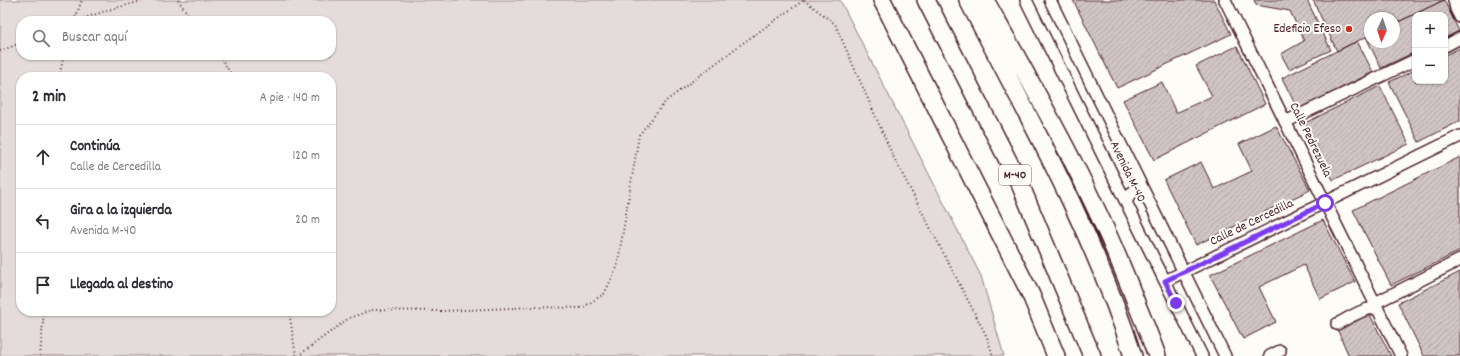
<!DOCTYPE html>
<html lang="es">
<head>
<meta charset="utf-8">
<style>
	body { margin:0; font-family:Dekko,sans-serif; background:#f7f7f7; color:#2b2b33 }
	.controls { position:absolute; right:12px; top:12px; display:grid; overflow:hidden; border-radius:8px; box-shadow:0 1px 3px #0004 }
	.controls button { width:36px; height:36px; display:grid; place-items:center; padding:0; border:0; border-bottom:1px solid #e1e1e2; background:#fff; color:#2b2b33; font:20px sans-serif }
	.compass { position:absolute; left:1364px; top:12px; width:36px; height:36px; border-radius:50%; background:#fff; box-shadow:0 1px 3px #0004; rotate:183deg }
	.stop { position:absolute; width:12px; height:12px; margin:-9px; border:3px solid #7c3aed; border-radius:50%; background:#fff }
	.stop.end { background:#7c3aed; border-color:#fff; box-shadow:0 1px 4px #0008 }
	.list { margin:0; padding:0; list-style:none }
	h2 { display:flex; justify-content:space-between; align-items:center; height:52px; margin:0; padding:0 16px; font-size:17px }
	h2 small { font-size:13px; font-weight:400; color:#7c7c81 }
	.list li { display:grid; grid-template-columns:26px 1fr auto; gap:12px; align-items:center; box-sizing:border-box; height:64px; padding:0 16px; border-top:1px solid #e1e1e2 }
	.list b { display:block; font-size:15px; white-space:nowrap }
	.list p { margin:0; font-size:13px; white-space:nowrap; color:#7c7c81 }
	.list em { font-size:13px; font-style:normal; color:#7c7c81 }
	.icon { flex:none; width:22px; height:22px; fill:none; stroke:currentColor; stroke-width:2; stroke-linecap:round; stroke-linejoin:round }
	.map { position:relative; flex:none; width:1460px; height:356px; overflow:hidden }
	.search { position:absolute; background:#fff; box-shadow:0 1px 3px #0004; left:16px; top:16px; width:320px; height:44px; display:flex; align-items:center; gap:10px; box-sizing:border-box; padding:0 14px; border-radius:16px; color:#7c7c81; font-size:15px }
	.panel { position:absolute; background:#fff; box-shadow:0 1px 3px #0004; left:16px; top:72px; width:320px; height:244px; border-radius:16px }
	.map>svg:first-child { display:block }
</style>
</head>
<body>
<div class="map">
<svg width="1460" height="356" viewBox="0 0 1460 356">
	<defs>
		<pattern id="building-hatch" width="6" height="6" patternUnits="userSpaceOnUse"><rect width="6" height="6" fill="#d0c5c4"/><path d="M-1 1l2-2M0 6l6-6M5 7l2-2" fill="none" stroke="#b4a9a9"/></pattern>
	</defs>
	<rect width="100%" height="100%" fill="#fdfcf7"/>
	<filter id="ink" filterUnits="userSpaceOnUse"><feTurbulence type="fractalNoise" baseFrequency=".025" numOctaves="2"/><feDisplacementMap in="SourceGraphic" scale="8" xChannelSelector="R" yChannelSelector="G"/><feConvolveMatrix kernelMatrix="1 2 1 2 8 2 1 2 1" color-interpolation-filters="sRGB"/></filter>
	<g filter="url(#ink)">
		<path fill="#e3dcda" stroke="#967e82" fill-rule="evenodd" d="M 0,0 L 840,0 L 981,276 L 1004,356 L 0,356 ZM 21,21 L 331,21 L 331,55 L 21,55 ZM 21,77 L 331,77 L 331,311 L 21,311 Z"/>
		<path fill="url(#building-hatch)" stroke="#4a1f2b" d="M 1073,0 L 1214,0 L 1231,34 L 1117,88 Z
			M 1254,0 L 1307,0 L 1331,50 L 1289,69 L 1281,54 L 1304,41 L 1290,11 L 1256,5 Z
			M 1313,0 L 1444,0 L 1394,24 L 1394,18 L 1370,18 L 1370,35 L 1337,51 Z
			M 1444,0 L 1459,31 L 1445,38 L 1445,15 L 1415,15 L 1415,52 L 1381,68 L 1366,37 L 1370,35 L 1370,42 L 1394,42 L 1394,24 Z
			M 1357,41 L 1373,72 L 1298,110 L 1282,78 Z
			M 1237,46 L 1265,104 L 1154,160 L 1123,100 L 1162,82 L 1176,113 L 1212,96 L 1196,66 Z
			M 1460,48 L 1460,121 L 1419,142 L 1389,82 L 1415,70 L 1415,81 L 1445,81 L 1445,55 Z
			M 1380,86 L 1409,144 L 1333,180 L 1305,123 Z
			M 1276,126 L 1310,190 L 1196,245 L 1164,180 L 1201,162 L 1214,189 L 1252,171 L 1239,144 Z
			M 1460,157 L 1460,251 L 1391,285 L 1353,210 Z
			M 1323,220 L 1355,282 L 1320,299 L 1304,265 L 1259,287 L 1276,322 L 1243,339 L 1210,275 Z
			M 1460,272 L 1460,356 L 1424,356 L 1398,303 Z
			M 1369,313 L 1391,356 L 1349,356 L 1337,329 Z"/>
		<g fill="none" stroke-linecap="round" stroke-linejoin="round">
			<g stroke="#4a1f2b" stroke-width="14">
				<path id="minor" d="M 1026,0 L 1202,356
					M 1050,0 L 1225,356
					M 1225,0 L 1401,356
					M 1454,0 L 1456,9 L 1460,17
					M 1445,46 L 1460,38
					M 1285,122 L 1415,60
					M 1126,202 L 1130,194 L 1137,189 L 1145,193
					M 1165,281 L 1460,136
					M 1375,303 L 1460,260
					M 1337,324 C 1347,319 1368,305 1378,309
					M 1270,356 L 1280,351"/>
			</g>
			<g stroke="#4a1f2b" stroke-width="20">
				<path id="highway" d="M 882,0 L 1031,295 L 1056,356
					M 926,0 L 1020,184 L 1092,356
					M 968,0 C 1028,116 1093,231 1133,356
					M 985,0 C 1040,99 1097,198 1137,305 C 1144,322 1151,339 1157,356"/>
			</g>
			<path stroke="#4a1f2b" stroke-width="2" stroke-dasharray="1 3" stroke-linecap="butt" d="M 178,0 L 193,21
				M 804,0 L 835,24 L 893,156 L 987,337 L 993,356
				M 74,21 L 82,0
				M 76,21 L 108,10 L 146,0
				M 0,51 L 21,43
				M 219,55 L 233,77
				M 59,77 L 64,55
				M 289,311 L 296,356
				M 40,356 L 44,311
				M 298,356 L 349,318 L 372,310 L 444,311 L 533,307 L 582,308 L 604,294 L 617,268 L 639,135 L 666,101 L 740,45 L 804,0"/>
			<use href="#minor" stroke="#fdfcf7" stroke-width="11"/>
			<use href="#highway" stroke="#fdfcf7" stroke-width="17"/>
		</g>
	</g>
	<g fill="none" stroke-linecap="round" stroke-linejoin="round" filter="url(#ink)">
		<path stroke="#7c3aed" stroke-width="5" d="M 1176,303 L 1165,281 L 1325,203"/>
	</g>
	<circle fill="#c8321e" stroke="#fdfcf7" stroke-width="1.5" cx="1349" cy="29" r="4"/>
	<g text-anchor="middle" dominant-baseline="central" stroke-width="4" stroke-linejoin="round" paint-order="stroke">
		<rect fill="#fdfcf7" stroke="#806168" stroke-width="1" x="999" y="165" width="32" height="20" rx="3"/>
		<g font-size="12" font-weight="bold" fill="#4a1f2b">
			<text x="1015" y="175">M-40</text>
		</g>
		<g font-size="13" fill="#4a1f2b" stroke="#fdfcf7" text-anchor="end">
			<text x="1341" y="29">Edeficio Efeso</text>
		</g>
		<g font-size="13" fill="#4a1f2b" stroke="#fdfcf7">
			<text transform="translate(1310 140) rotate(64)">Calle Pedrezuela</text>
			<text transform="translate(1127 172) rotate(64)">Avenida M-40</text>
			<text transform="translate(1252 223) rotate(-26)">Calle de Cercedilla</text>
		</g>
	</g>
</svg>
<div class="controls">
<button>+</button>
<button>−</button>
</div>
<svg class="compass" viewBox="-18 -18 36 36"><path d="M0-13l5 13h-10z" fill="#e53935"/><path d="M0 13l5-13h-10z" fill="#7c7c81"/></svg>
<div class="stop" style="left:1325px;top:203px"></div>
<div class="stop end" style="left:1176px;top:303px"></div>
<div class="search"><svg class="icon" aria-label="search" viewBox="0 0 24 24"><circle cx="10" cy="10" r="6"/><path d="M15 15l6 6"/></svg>Buscar aquí</div>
<section class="panel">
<h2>2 min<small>A pie · 140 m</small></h2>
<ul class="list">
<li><svg class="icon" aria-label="ahead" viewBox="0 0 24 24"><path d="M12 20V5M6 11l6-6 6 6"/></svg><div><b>Continúa</b><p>Calle de Cercedilla</p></div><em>120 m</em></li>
<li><svg class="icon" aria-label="left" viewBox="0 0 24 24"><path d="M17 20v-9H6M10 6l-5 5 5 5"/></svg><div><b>Gira a la izquierda</b><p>Avenida M-40</p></div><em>20 m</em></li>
<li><svg class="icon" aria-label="arrive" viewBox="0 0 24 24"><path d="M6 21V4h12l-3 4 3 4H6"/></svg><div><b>Llegada al destino</b></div></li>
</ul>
</section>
</div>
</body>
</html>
